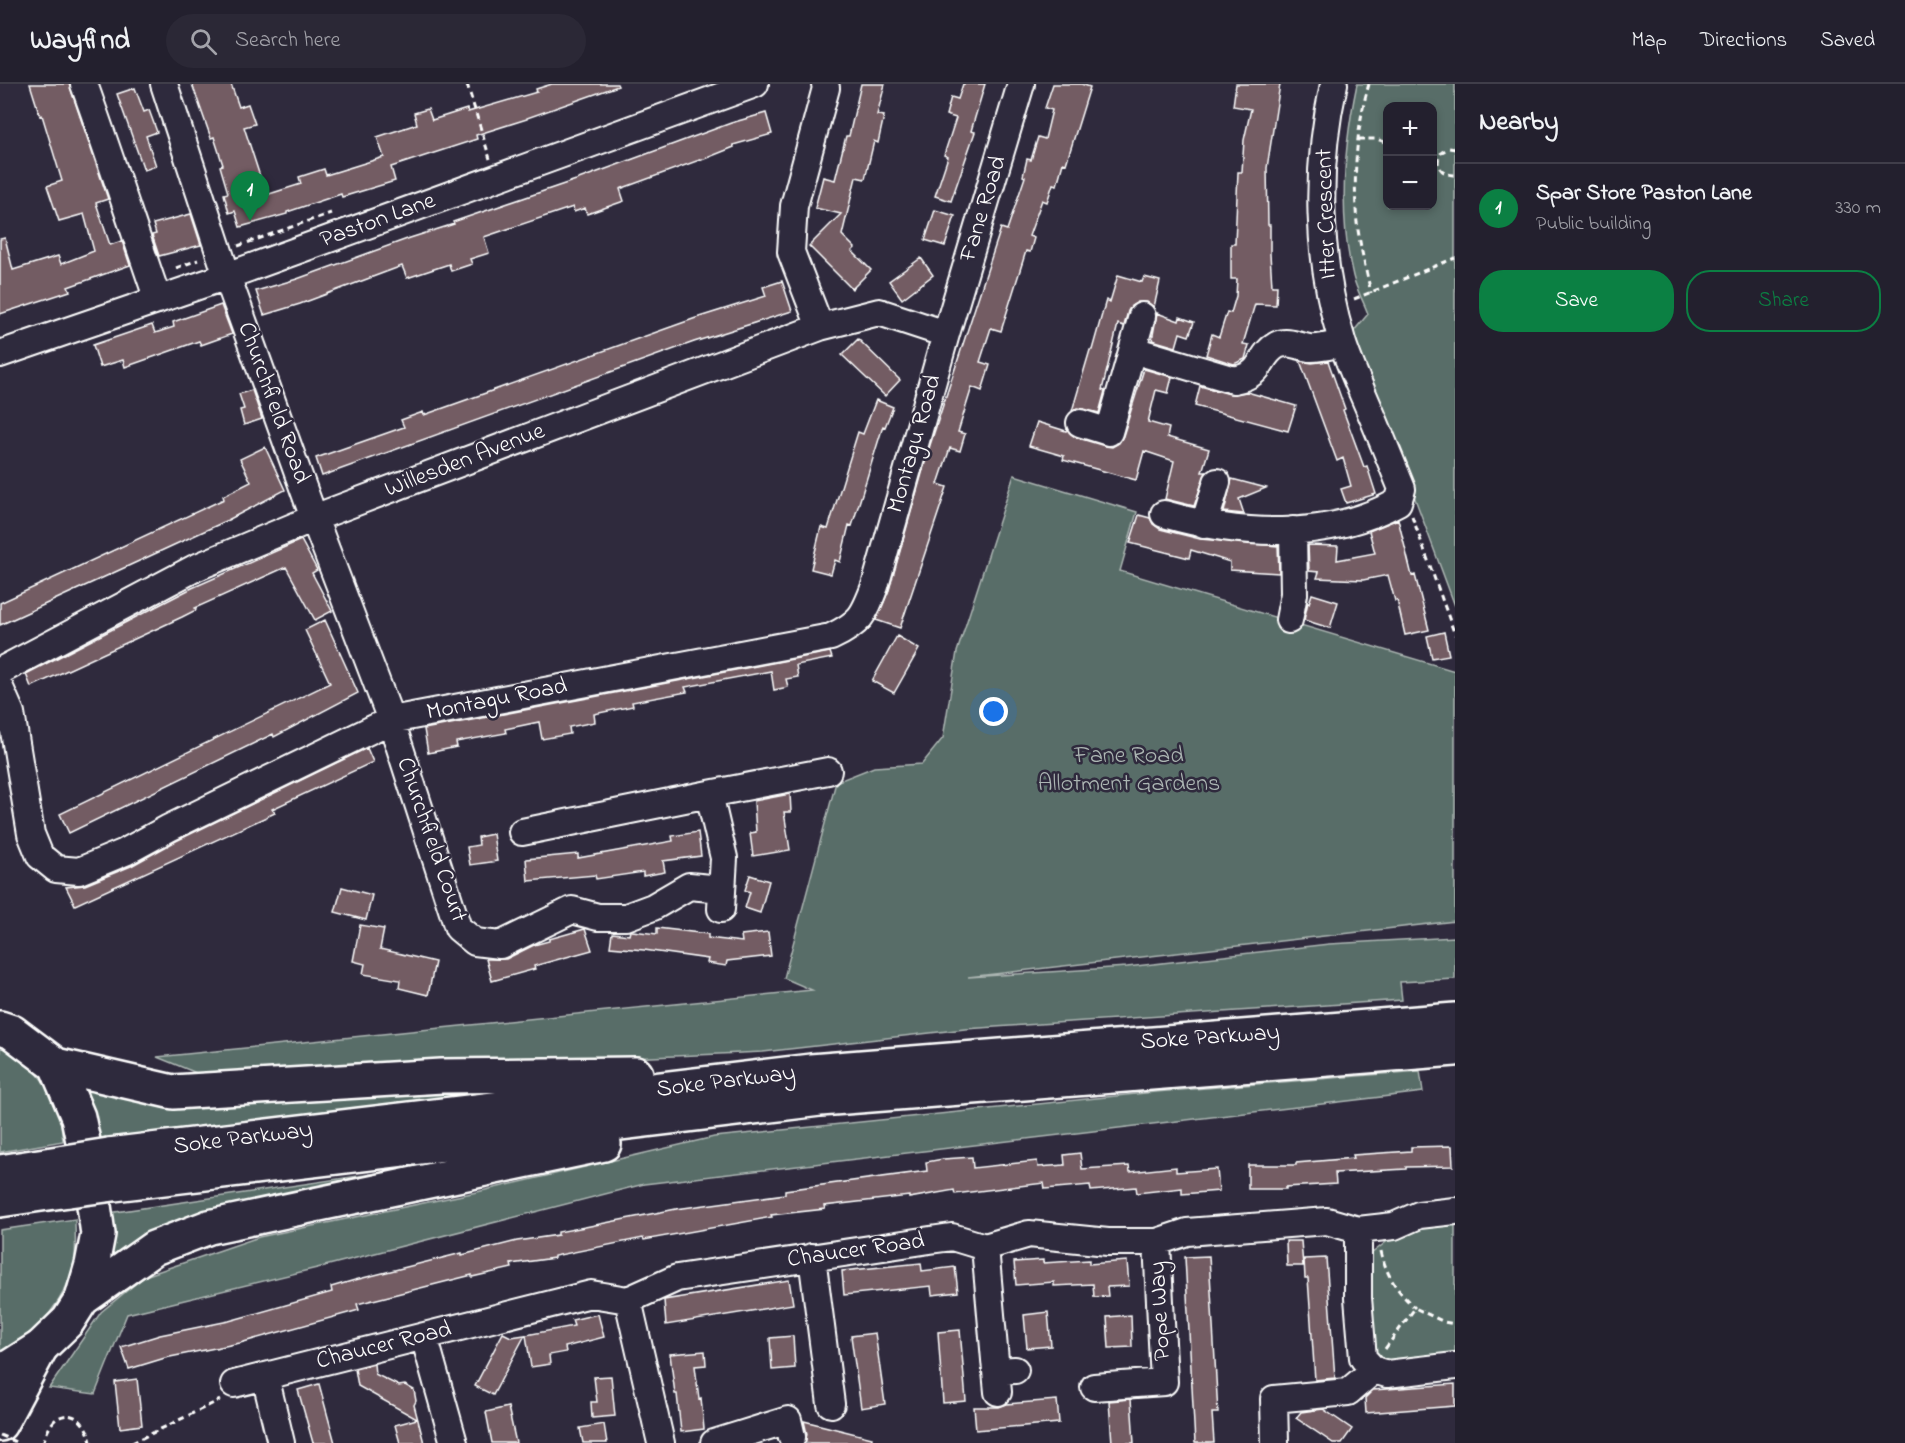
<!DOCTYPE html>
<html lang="en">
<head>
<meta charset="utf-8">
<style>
	body { margin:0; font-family:"Indie Flower",sans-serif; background:#2b2836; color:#f1f3f6 }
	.controls { position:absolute; right:18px; top:18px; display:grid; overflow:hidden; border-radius:12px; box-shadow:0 3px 9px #0003 }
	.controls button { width:54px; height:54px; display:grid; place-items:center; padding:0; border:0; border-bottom:2px solid #403e4a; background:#23202e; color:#f1f3f6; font:30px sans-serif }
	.you { position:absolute; left:994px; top:628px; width:21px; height:21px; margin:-15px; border:4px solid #fff; border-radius:50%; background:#1a73e8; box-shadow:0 0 0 9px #1a73e833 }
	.badge { display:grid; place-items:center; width:39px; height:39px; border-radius:50%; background:#0b8043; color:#fff; font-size:20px; font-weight:700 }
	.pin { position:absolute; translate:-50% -50px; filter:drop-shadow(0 2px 3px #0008) }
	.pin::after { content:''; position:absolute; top:32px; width:21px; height:18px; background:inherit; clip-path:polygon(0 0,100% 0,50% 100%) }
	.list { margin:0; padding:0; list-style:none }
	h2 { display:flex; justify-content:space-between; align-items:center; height:78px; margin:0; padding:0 24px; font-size:26px }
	h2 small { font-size:20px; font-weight:400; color:#a3a3aa }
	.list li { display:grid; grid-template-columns:39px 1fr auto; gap:18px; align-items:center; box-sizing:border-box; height:90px; padding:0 24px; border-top:2px solid #403e4a }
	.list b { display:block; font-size:22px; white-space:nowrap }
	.list p { margin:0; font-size:20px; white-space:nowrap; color:#a3a3aa }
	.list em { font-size:20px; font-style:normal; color:#a3a3aa }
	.actions { display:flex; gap:12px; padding:18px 24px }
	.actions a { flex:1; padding:14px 0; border:2px solid #0b8043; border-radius:24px; text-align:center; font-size:21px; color:#0b8043 }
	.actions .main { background:#0b8043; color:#fff }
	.icon { flex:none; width:33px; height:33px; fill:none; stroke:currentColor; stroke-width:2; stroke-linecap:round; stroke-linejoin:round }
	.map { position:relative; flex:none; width:1455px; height:1359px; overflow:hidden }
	header { display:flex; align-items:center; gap:36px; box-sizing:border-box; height:84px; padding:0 30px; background:#23202e; border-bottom:2px solid #403e4a }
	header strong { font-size:28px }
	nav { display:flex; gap:33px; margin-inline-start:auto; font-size:21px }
	.search { width:420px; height:54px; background:#2b2836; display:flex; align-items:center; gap:15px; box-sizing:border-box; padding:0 21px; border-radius:33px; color:#a3a3aa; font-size:22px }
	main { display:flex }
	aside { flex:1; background:#23202e }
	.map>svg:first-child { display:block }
</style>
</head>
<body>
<header>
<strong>Wayfind</strong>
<div class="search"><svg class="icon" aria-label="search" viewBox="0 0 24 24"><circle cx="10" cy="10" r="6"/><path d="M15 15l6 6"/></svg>Search here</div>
<nav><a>Map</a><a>Directions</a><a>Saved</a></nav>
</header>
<main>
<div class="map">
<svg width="1455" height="1359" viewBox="0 0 1455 1359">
	<rect width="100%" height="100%" fill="#2f2a3d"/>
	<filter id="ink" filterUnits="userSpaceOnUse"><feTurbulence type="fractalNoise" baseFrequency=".0167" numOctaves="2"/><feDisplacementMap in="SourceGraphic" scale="12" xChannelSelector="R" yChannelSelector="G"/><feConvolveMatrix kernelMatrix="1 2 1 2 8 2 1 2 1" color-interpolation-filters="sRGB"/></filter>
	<g filter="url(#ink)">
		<path fill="#586d67" stroke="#acb6b3" stroke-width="1.5" fill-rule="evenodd" d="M 1357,0 L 1455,0 L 1455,522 L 1353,248 L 1368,230 C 1364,218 1356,205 1353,192 C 1338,130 1344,62 1357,0 ZM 1388,22 L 1432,22 L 1432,122 L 1388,122 Z
			M 1014,391 L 1137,428 L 1120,487 L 1455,587 L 1455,837 L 968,893 L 1127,883 L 1329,860 L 1455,853 L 1455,895 L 1400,898 L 1402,916 L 965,945 L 763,968 L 364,986 L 199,990 L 157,973 L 812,906 L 784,894 L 836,698 L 874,683 L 922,680 L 943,654 L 957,568 Z
			M 0,960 L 35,987 L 58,1016 L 63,1057 L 0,1068 Z
			M 1420,987 L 1423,1008 L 644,1100 L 317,1184 L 127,1230 L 95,1310 L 49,1304 L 101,1228 L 145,1192 L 259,1153 L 477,1108 L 714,1053 L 1155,1008 Z
			M 85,996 L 519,1004 L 522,1011 L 98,1059 Z
			M 419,1083 L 104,1187 L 109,1129 Z
			M 1455,1133 L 1455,1275 L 1394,1280 L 1375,1274 L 1366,1174 L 1395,1151 Z
			M 75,1135 C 75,1147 76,1161 75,1173 C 69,1219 33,1248 0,1277 L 0,1146 Z"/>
		<path fill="#735b63" stroke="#fff" stroke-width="1.5" d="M 30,0 L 69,0 L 108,115 L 96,119 L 110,161 L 122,157 L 130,181 L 68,203 L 70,207 L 0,230 L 0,155 L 5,154 L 13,186 L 58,172 L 61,180 L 94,167 L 84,130 L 59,137 L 47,102 L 62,97 L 42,31 L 40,32 Z
			M 192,0 L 231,0 L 239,23 L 248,20 L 255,40 L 244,43 L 266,111 L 301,100 L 299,93 L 324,85 L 326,91 L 384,73 L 377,53 L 417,40 L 414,29 L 428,25 L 432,36 L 467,25 L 468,28 L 537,8 L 536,5 L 552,0 L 617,0 L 618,2 L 527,34 L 527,35 L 476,51 L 477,55 L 391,83 L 395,97 L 342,113 L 341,110 L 287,128 L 287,130 L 240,143 L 235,127 L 229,129 L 224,110 L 228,109 L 220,82 L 223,81 L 214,53 L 211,54 Z
			M 861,0 L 885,0 L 877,31 L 884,32 L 878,59 L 874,57 L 865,95 L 856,93 L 842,151 L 855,164 L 852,167 L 871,186 L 852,205 L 809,162 L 841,130 L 815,124 L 823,93 L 835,96 L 846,52 L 849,52 Z
			M 963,0 L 985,0 L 971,47 L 975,48 L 951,117 L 935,112 L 948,73 L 944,71 L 956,34 L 946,31 L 951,13 L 958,15 Z
			M 1053,0 L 1081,0 L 1090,3 L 1066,80 L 1063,79 L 1057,101 L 1053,100 L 1047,118 L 1042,116 L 1029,152 L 1034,154 L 1030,168 L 1026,167 L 1001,247 L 991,244 L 980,278 L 990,281 L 982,307 L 972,303 L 958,348 L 965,350 L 960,367 L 950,364 L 938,400 L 947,403 L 900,544 L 876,536 L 889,506 L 930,361 L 1001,144 L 1007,146 L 1025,93 L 1023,92 L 1027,75 L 1031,76 L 1038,53 L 1045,55 L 1052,26 L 1045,24 Z
			M 1236,0 L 1280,0 L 1267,84 L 1268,141 L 1270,141 L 1270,170 L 1272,202 L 1277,202 L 1276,221 L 1255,220 L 1243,260 L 1249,261 L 1245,275 L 1234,280 L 1206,271 L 1212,250 L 1219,253 L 1227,228 L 1231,229 L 1236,212 L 1237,195 L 1231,195 L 1231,160 L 1235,160 L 1238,88 L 1242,88 L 1244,56 L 1251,25 L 1233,22 Z
			M 135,4 L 144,28 L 149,26 L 157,48 L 146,52 L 156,82 L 144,86 L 117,10 Z
			M 766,29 L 772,50 L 733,61 L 734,63 L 702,76 L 702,75 L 620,105 L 624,117 L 587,130 L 585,124 L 574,128 L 573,123 L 484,153 L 489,169 L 470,175 L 472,180 L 451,187 L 449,180 L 407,194 L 402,182 L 300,220 L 264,231 L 256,207 L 297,195 L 410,154 L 454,140 L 453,138 L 576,96 L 731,39 Z
			M 935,126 L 955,132 L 945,162 L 925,156 Z
			M 191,130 L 201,161 L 159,172 L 152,151 L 156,150 L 153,140 Z
			M 921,174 L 933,191 L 902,215 L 889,197 Z
			M 1118,191 L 1142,198 L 1144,193 L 1160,197 L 1154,223 L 1147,218 L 1138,218 L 1131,222 L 1128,227 L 1124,242 L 1118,240 L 1102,306 L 1105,307 L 1099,329 L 1084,325 L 1077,324 L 1072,327 L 1090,266 L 1092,266 L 1106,216 L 1110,218 Z
			M 782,197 L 792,227 L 694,258 L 322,392 L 316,374 L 404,343 L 401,336 L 423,328 L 424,331 L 696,234 L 766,212 L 763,203 Z
			M 221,221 L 232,250 L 201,261 L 199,257 L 125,283 L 123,276 L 100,283 L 93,261 L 152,241 L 155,249 L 174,243 L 173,238 Z
			M 1157,229 L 1179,237 L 1180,233 L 1194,238 L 1189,252 L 1180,249 L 1176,263 L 1152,256 Z
			M 858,255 L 900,296 L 885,312 L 842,271 Z
			M 1300,277 L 1312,279 L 1328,277 L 1345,325 L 1343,326 L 1364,383 L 1367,382 L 1376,410 L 1346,419 L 1341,405 L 1351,402 L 1343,374 L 1337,377 Z
			M 1144,285 L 1172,293 L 1168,309 L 1156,306 L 1148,338 L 1169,344 L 1167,353 L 1209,365 L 1202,388 L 1206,388 L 1194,422 L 1165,415 L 1174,377 L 1144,367 L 1136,396 L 1063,376 L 1064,372 L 1029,362 L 1037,338 L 1066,347 L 1067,345 L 1075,353 L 1105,362 L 1112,363 L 1119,359 L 1123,352 Z
			M 1200,302 L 1230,310 L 1247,308 L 1296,322 L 1288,347 L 1195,322 Z
			M 252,306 L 262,335 L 244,341 L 240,326 L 244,325 L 239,310 Z
			M 876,316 L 893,323 L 885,343 L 883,342 L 852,442 L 849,441 L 840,478 L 835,476 L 831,490 L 811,485 L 821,443 L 828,445 L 858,348 L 863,350 Z
			M 265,363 L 285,406 L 226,437 L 0,541 L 0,519 L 224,415 L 223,412 L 251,398 L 240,375 Z
			M 1232,395 L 1266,404 L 1239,415 L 1244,430 L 1224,428 Z
			M 1139,431 L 1150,434 L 1153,440 L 1160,445 L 1200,455 L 1278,462 L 1279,489 L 1230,486 L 1230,478 L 1191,466 L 1189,474 L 1130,459 Z
			M 1398,435 L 1412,492 L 1415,491 L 1429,546 L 1405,551 L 1397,516 L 1395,517 L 1388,491 L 1363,496 L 1317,494 L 1319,488 L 1309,487 L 1308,461 L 1338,462 L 1337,476 L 1375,469 L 1369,447 Z
			M 301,456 L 317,486 L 312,489 L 332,527 L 315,536 L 286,483 L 195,524 L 196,526 L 182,533 L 31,603 L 26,590 L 192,504 Z
			M 1312,510 L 1338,518 L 1330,544 L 1304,536 L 1308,518 L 1309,519 Z
			M 325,536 L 358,609 L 274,653 L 273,650 L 69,749 L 60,730 L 330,599 L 305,546 Z
			M 1444,548 L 1449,571 L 1432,574 L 1427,552 Z
			M 897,552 L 919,565 L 894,609 L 872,597 Z
			M 830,568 L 832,574 L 796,581 L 798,593 L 786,595 L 788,603 L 774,606 L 771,587 L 685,603 L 687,608 L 632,618 L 633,622 L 594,630 L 595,638 L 569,643 L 570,650 L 542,655 L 539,638 L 505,645 L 506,649 L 456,658 L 457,663 L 428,669 L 424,645 Z
			M 367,664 L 373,678 L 272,725 L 275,729 L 75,821 L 66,803 L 85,801 L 131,782 L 176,757 Z
			M 790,710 L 791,728 L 784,728 L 790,766 L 753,772 L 750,749 L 756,748 L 754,717 Z
			M 698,748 L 701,772 L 663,777 L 665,788 L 643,792 L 643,788 L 596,795 L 595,791 L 528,797 L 526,775 L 578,770 L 578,774 L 673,757 L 672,752 Z
			M 493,750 L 497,777 L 470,781 L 467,763 L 479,761 L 478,753 Z
			M 750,791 L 769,797 L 760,829 L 745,824 L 750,808 L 745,806 Z
			M 342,803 L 372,811 L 366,836 L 335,828 Z
			M 360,841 L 384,845 L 380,865 L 435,878 L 428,911 L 399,904 L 400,896 L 363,890 L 365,880 L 353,877 Z
			M 657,844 L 708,850 L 708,854 L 742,858 L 741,851 L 768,848 L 771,872 L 727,877 L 726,882 L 707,879 L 708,875 L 644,866 L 610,863 L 612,849 L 629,851 L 630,847 L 632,847 L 657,850 Z
			M 585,845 L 592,866 L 534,882 L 535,885 L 492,897 L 486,875 L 506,875 L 534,861 L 549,857 L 549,855 Z
			M 1452,1062 L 1453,1082 L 1406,1083 L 1406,1085 L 1335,1089 L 1336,1100 L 1286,1103 L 1286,1105 L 1248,1105 L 1248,1081 L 1296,1081 L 1296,1079 L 1354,1074 L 1353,1071 L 1411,1067 L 1411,1063 Z
			M 1080,1069 L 1082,1085 L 1129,1082 L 1130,1088 L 1176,1083 L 1176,1088 L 1217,1085 L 1219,1107 L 1182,1110 L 1182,1104 L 1137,1109 L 1136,1103 L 1091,1107 L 1090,1101 L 1045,1105 L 1044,1099 L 955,1110 L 954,1106 L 909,1114 L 909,1112 L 824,1122 L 825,1125 L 771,1131 L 772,1133 L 644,1156 L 643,1154 L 554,1172 L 554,1174 L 511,1180 L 512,1184 L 472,1193 L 472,1191 L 357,1220 L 359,1226 L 240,1259 L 165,1274 L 129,1285 L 121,1263 L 160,1251 L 229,1237 L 332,1208 L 331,1203 L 355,1196 L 462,1169 L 462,1171 L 517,1157 L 558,1151 L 558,1148 L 585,1143 L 676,1125 L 785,1110 L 785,1106 L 927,1087 L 926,1078 L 943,1075 L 972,1073 L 973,1084 L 1037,1077 L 1038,1083 L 1065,1081 L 1064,1071 Z
			M 1286,1157 L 1301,1157 L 1303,1182 L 1287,1182 Z
			M 1209,1172 L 1218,1329 L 1212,1329 L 1214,1359 L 1195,1359 L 1185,1173 Z
			M 1326,1174 L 1335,1294 L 1315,1296 L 1308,1194 L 1305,1194 L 1304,1175 Z
			M 1043,1176 L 1043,1179 L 1089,1176 L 1089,1180 L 1127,1177 L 1129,1202 L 1107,1203 L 1108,1212 L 1094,1213 L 1093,1200 L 1054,1202 L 1054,1198 L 1016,1201 L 1014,1178 Z
			M 921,1179 L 922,1187 L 955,1183 L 958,1208 L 932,1211 L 931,1202 L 844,1211 L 842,1187 Z
			M 789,1196 L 793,1220 L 666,1241 L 664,1216 Z
			M 1048,1228 L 1051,1262 L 1027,1264 L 1024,1231 Z
			M 598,1230 L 604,1253 L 565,1263 L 566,1268 L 549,1271 L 550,1280 L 531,1283 L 526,1251 L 574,1242 L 572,1236 Z
			M 1131,1231 L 1132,1263 L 1109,1264 L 1107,1233 Z
			M 960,1246 L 966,1317 L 943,1319 L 938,1248 Z
			M 503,1249 L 511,1253 L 525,1251 L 493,1311 L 475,1302 Z
			M 875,1249 L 885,1320 L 861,1324 L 851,1252 Z
			M 793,1252 L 795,1284 L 772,1286 L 770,1254 Z
			M 705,1267 L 706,1281 L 695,1282 L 699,1315 L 701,1314 L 704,1345 L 681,1348 L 677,1310 L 675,1310 L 670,1270 Z
			M 374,1280 L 375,1290 L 399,1302 L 405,1301 L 414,1306 L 416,1317 L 414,1321 L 424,1359 L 400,1359 L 395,1341 L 417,1335 L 358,1302 L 355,1285 Z
			M 611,1292 L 615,1332 L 592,1334 L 591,1318 L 597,1318 L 594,1293 Z
			M 137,1295 L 142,1341 L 120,1344 L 115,1298 Z
			M 319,1300 L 335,1359 L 313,1359 L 298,1306 Z
			M 1455,1300 L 1455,1322 L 1366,1329 L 1365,1314 L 1373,1306 Z
			M 1131,1315 L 1134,1359 L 1112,1359 L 1109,1317 Z
			M 1057,1316 L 1059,1339 L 976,1346 L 974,1323 L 999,1323 L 1007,1320 Z
			M 508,1323 L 516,1359 L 492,1359 L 486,1328 Z
			M 1323,1325 L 1352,1345 L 1342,1359 L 1333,1359 L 1296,1334 L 1301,1328 Z
			M 804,1337 L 872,1354 L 871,1359 L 805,1359 L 807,1350 Z
			M 604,1340 L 607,1359 L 583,1359 L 580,1344 Z"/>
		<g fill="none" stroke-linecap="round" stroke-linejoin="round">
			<g stroke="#fff" stroke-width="30">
				<path id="minor" d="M 84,0 C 110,72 133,144 158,216
					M 164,0 L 227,192 L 314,434 L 391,636 L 458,844 L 475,858 L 500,861 L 572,826 L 598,833 L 626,833 L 653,823 L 689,802 L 722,805
					M 820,243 L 791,168 L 794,122 L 826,4 L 825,0
					M 1133,266 L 1234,296 C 1266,290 1257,272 1277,261 C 1287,256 1298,262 1309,264 C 1319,265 1332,261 1342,259
					M 0,270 L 227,192 L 755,0
					M 1080,339 L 1109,348 L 1142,232
					M 1164,430 C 1240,452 1327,457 1398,418 L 1402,405 C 1389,373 1376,340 1362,308 C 1355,291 1347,274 1342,257 C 1317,175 1315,84 1334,0
					M 1204,441 L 1217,398
					M 1289,536 L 1294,510 L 1293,446
					M 0,587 L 195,484 L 314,434 L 820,243 L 879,228 L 946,250
					M 0,604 L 11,629 L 31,750 L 40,772 L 56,785 L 79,787 L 125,768 L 169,744 L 391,636 L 831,553 C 861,539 864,531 875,502 L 946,250 L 1021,0
					M 709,710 L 828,687
					M 522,748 L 709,710 L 724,774 L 721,825
					M 1358,1146 L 1358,1214 L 1363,1274 L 1374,1286 L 1387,1290 L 1455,1282
					M 985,1163 L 996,1287 L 1015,1286
					M 812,1173 L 831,1320
					M 628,1216 L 661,1359
					M 424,1252 L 454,1359
					M 996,1287 L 998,1308
					M 265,1292 L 281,1359
					M 234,1300 L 591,1210 L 628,1216 L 677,1194 L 930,1156 L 952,1153 L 985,1163 L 1029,1150 L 1108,1158 L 1157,1158 L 1187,1148 L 1327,1137 L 1358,1146 L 1394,1142 L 1419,1131 L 1455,1127
					M 1094,1303 L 1164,1298 L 1157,1158
					M 714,1359 L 788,1336 L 792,1353
					M 1275,1359 L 1274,1315 L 1348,1308 L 1374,1286"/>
			</g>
			<g stroke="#fff" stroke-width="38">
				<path id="major" d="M 0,1340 L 41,1263"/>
			</g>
			<g stroke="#fff" stroke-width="38">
				<path id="highway" d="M 0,944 L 12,948 L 56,981 L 78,1033 L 89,1086 L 98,1150 L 92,1181 L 82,1215 L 68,1237 L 41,1263 L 0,1289
					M 56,981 L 173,1008 L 442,992 L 636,990
					M 109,1071 L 811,987 L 1455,936
					M 0,1088 L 65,1078
					M 114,1100 L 820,1015 L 1455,965
					M 0,1116 L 69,1106
					M 82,1215 L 154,1164 L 209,1143 L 604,1060"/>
			</g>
			<path stroke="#fff" stroke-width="3" stroke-dasharray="6 4.5" stroke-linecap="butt" d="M 467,0 L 490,75
				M 1369,0 C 1356,44 1353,93 1357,139 C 1360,162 1366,186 1371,209
				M 1358,55 L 1376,55 L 1388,59
				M 1455,65 L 1449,64 L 1442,68 C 1433,80 1441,91 1455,91
				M 238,162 L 331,129
				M 176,184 L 198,176
				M 1354,215 L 1455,174
				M 1412,432 L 1455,551
				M 1381,1167 C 1386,1191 1397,1207 1415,1224
				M 1385,1265 L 1415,1224 L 1444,1238 L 1455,1240
				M 43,1359 C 46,1351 50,1338 58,1334 C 76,1324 89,1344 91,1359
				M 132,1359 L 220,1316"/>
			<use href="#minor" stroke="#2f2a3d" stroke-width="26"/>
			<use href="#major" stroke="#2f2a3d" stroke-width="33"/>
			<use href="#highway" stroke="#2f2a3d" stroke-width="33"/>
			<g stroke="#fff" stroke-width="38" stroke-linecap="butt">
				<path id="highway-bridge" d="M 65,1078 L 109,1071
					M 69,1106 L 114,1100"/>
			</g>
			<path stroke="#fff" stroke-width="3" stroke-dasharray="6 4.5" stroke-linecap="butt" d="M 0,1351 L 18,1359"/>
			<use href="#highway-bridge" stroke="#2f2a3d" stroke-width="33"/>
		</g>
	</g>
	<g text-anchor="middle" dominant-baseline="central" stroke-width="5" stroke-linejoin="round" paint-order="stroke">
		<g font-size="24" fill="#fff" stroke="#2f2a3d">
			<text transform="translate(984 125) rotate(-73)">Fane Road</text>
			<text transform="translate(1327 130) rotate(-92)">Itter Crescent</text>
			<text transform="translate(378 137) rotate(-20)">Paston Lane</text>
			<text transform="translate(273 319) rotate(70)">Churchfield Road</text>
			<text transform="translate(915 360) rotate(-74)">Montagu Road</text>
			<text transform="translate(465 377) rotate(-21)">Willesden Avenue</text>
			<text transform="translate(497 616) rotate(-11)">Montagu Road</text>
			<text transform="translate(431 756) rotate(71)">Churchfield Court</text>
			<text transform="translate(1210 954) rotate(-4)">Soke Parkway</text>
			<text transform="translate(726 998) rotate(-7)">Soke Parkway</text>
			<text transform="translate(243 1055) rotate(-7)">Soke Parkway</text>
			<text transform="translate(856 1167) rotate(-8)">Chaucer Road</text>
			<text transform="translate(1161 1227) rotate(-93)">Pope Way</text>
			<text transform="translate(384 1262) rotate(-14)">Chaucer Road</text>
		</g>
		<g font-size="24" fill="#acb6b3" stroke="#2f2a3d">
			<text x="1129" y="672">Fane Road<tspan x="1129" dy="28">Allotment Gardens</tspan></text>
		</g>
	</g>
</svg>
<div class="controls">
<button>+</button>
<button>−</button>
</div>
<div class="you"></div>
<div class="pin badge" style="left:250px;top:137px">1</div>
</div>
<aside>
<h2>Nearby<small></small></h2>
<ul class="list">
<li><span class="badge">1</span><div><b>Spar Store Paston Lane</b><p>Public building</p></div><em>330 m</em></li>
</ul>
<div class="actions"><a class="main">Save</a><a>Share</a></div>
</aside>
</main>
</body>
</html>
